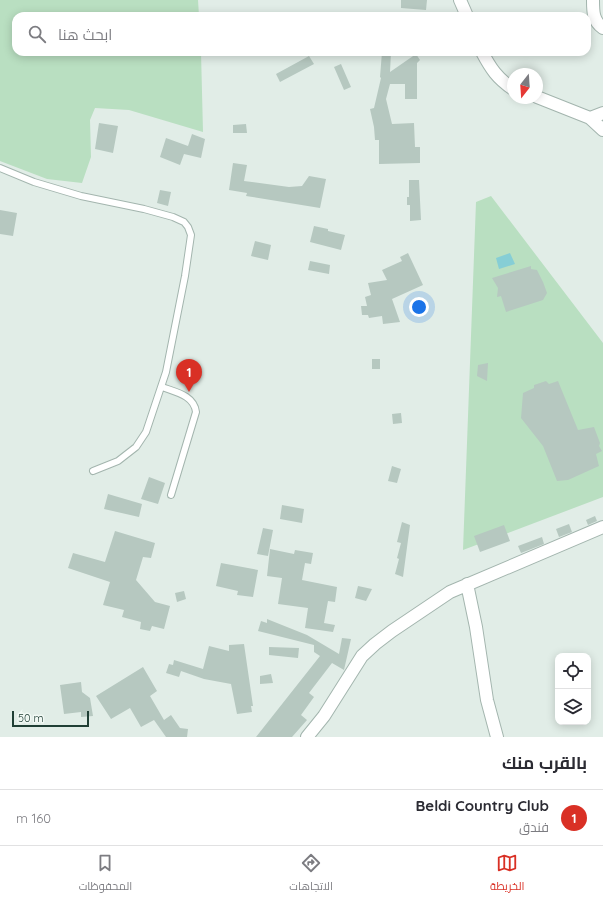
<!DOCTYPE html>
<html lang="ar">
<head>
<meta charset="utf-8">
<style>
	body { margin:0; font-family:Quicksand,Cairo,sans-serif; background:#f2f2f3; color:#2b2b33; direction:rtl }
	.controls { position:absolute; right:12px; bottom:12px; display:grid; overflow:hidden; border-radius:8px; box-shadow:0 2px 10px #0003 }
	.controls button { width:36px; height:36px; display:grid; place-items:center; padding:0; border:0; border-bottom:1px solid #e1e1e2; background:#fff; color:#2b2b33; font:20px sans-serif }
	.compass { position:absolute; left:507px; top:68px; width:36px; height:36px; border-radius:50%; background:#fff; box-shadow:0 2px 10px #0003; rotate:197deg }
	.scale { position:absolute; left:12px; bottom:10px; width:77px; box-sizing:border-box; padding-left:4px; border:2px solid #203f35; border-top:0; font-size:11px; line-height:14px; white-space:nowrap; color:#203f35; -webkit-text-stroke:3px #f2f9f5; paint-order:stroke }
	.you { position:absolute; left:419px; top:307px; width:14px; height:14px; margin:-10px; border:3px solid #fff; border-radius:50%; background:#1a73e8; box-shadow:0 0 0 6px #1a73e833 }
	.badge { display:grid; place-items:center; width:26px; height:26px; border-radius:50%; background:#d93025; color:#fff; font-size:13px; font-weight:700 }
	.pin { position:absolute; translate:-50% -33px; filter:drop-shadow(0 1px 2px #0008) }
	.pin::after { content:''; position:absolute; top:21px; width:14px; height:12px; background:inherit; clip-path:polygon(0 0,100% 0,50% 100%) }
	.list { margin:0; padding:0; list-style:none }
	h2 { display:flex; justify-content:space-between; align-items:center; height:52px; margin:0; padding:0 16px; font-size:17px }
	h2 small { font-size:13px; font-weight:400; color:#7c7c81 }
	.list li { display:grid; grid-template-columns:26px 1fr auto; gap:12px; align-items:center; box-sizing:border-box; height:56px; padding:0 16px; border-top:1px solid #e1e1e2 }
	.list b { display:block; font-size:15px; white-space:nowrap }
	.list p { margin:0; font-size:13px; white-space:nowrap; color:#7c7c81 }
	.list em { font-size:13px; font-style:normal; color:#7c7c81 }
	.icon { flex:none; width:22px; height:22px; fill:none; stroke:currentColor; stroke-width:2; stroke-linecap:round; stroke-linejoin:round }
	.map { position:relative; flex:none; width:603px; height:737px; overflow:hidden; direction:ltr }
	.search { position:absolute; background:#fff; box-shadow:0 2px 10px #0003; left:12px; right:12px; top:12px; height:44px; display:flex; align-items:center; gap:10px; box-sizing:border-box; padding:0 14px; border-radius:12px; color:#7c7c81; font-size:15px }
	.sheet { height:108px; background:#fff }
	nav { display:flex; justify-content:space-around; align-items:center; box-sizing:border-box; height:56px; border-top:1px solid #e1e1e2; background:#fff; font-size:11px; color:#7c7c81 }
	nav a { display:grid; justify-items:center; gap:2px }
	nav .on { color:#d93025 }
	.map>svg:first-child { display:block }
</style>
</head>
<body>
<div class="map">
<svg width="603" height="737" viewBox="0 0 603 737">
	<rect width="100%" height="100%" fill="#e1ede7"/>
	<path fill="#b9dfc1" d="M 0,0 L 198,0 L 199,16 L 16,16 L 16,52 L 201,52 L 203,132 L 129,110 L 95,108 L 90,120 L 91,157 L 82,183 L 47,179 L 0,161 Z
		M 491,196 L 603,343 L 603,497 L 463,550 L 476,202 Z"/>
	<path fill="#86ced5" d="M 510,253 L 515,264 L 499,269 L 496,258 Z"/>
	<path fill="#b6c8c0" d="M 401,0 L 427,0 L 426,10 L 401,8 Z
		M 382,52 L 391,52 L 390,72 L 416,54 L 420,60 L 417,63 L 417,99 L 405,99 L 405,84 L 390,84 L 386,99 L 392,124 L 414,123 L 415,147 L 420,147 L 420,163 L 379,164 L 379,140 L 375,140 L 374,127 L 370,109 L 374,108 L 381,78 L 380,77 Z
		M 309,56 L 314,64 L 280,82 L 276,74 Z
		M 341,64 L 351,87 L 344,90 L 334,67 Z
		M 99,123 L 118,126 L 113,153 L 95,149 Z
		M 246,124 L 247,133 L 233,133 L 233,125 Z
		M 192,134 L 205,139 L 201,158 L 184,154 L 180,165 L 160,157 L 166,138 L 188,146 Z
		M 233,163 L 247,165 L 244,181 L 289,187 L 302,186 L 309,176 L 326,179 L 320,208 L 246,196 L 247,193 L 229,190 Z
		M 409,180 L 419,180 L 421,220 L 410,221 L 410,205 L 407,205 L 407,197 L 409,197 Z
		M 160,190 L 171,192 L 168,206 L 157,203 Z
		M 0,210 L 17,213 L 13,236 L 0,234 Z
		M 314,226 L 328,229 L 328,231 L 345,235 L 341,250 L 310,242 Z
		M 255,241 L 271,245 L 268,260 L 251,256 Z
		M 408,253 L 423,285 L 392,299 L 400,322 L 383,324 L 382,316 L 369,318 L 368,315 L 362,315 L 361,306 L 367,306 L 365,297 L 371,295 L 368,283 L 387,280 L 382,270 L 402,261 L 400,257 Z
		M 310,261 L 330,265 L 329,274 L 308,270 Z
		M 531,266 L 531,269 L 537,270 L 543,282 L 547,293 L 543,300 L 506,312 L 501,296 L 497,297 L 498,288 L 492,278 Z
		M 372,359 L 380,359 L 380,369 L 372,369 Z
		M 488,363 L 487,381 L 477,376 L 478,365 Z
		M 546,381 L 549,384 L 558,381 L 578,430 L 594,427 L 600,443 L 599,446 L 602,451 L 596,454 L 599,466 L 568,480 L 557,481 L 543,446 L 521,418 L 523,393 L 534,388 L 534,385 Z
		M 401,413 L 402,423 L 393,424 L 392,414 Z
		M 392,466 L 401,469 L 397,483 L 388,481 Z
		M 149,477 L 165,483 L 158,504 L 141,499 Z
		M 108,494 L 142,504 L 139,517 L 104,509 Z
		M 282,505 L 304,509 L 302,523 L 280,519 Z
		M 595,516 L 597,521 L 588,525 L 586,520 Z
		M 402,522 L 410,525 L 403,577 L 395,574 L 399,559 L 397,558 L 401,543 L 397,542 Z
		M 569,524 L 572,532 L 559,537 L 556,529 Z
		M 504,525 L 510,541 L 480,552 L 474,536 Z
		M 263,528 L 273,530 L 268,556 L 257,554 Z
		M 115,531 L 155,543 L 151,558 L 143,557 L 136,580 L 155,602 L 170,606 L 164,629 L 152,626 L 150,631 L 140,629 L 141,622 L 122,617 L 124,610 L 103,605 L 110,582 L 68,568 L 73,553 L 105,562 Z
		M 542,537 L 544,544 L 521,553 L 518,546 Z
		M 270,549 L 294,554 L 295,550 L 313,553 L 311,564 L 305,563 L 302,580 L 337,587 L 335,602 L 328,601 L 324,623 L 335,625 L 333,632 L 305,628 L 308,608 L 278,604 L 282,578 L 267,576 Z
		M 221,563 L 258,570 L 253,597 L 237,595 L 238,591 L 216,586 Z
		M 358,586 L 372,589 L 366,601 L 355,598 Z
		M 184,591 L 186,599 L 177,602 L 175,593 Z
		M 267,619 L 307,635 L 339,654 L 342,638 L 351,639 L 344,670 L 332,663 L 309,693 L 314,697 L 301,715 L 307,720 L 292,737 L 256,737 L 320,656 L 314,652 L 314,645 L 258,631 L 261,621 L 267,623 Z
		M 244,644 L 253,706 L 251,706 L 252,712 L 237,714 L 231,684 L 204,679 L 181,671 L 179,677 L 166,673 L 169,664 L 173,665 L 174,660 L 203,669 L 209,646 L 229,651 L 229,645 Z
		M 269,647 L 299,648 L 298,658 L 269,655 Z
		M 143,667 L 157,691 L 150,696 L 164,720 L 171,715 L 180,728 L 188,729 L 187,737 L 166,737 L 154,720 L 141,727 L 130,708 L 111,719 L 96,696 Z
		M 271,674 L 273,683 L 260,684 L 260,676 Z
		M 81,682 L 82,692 L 90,698 L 93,716 L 81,717 L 81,712 L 64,714 L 60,685 Z"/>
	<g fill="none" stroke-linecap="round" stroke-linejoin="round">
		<g stroke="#a3b5ae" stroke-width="8">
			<path id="lane" d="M 0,168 L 34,182 L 81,196 L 144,209 L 173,217 L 184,222 L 188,227 L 191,235 L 185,276 L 166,372 L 146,432 L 136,447 L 118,461 L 93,471
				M 162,387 C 175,392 194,395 196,412 L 171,495"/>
		</g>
		<g stroke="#a3b5ae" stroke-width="14">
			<path id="street" d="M 460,0 L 467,16
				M 593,0 C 593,12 593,21 603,28
				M 482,52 C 491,69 497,78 513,89
				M 537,97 L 590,118 L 603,130
				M 590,118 L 603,113
				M 467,584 L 476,627 L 487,700 L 497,737
				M 307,737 L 324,716 L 362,656 L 375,644 L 392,631 L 450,592 L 603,527"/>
		</g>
		<use href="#lane" stroke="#fff" stroke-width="6"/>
		<use href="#street" stroke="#fff" stroke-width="12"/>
	</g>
</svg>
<div class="controls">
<button><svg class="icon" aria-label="locate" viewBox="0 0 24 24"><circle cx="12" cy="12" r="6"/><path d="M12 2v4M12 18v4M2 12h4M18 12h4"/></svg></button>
<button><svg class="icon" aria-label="layers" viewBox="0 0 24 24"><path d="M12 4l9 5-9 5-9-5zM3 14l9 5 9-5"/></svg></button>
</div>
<svg class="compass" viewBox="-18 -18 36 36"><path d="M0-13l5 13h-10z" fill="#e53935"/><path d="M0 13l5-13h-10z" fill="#7c7c81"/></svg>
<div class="scale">50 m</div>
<div class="you"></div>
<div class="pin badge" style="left:189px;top:392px">1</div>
<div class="search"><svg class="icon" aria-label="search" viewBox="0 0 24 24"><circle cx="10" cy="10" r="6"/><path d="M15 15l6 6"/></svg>ابحث هنا</div>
</div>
<section class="sheet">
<h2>بالقرب منك<small></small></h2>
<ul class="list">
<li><span class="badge">1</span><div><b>Beldi Country Club</b><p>فندق</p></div><em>160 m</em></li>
</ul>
</section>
<nav>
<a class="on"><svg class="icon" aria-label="map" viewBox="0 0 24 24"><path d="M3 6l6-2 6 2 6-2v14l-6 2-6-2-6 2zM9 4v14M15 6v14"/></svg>الخريطة</a>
<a><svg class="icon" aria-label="directions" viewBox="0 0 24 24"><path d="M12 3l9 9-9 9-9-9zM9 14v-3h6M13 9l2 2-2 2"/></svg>الاتجاهات</a>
<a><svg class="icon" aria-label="saved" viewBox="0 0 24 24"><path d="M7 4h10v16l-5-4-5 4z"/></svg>المحفوظات</a>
</nav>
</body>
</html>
